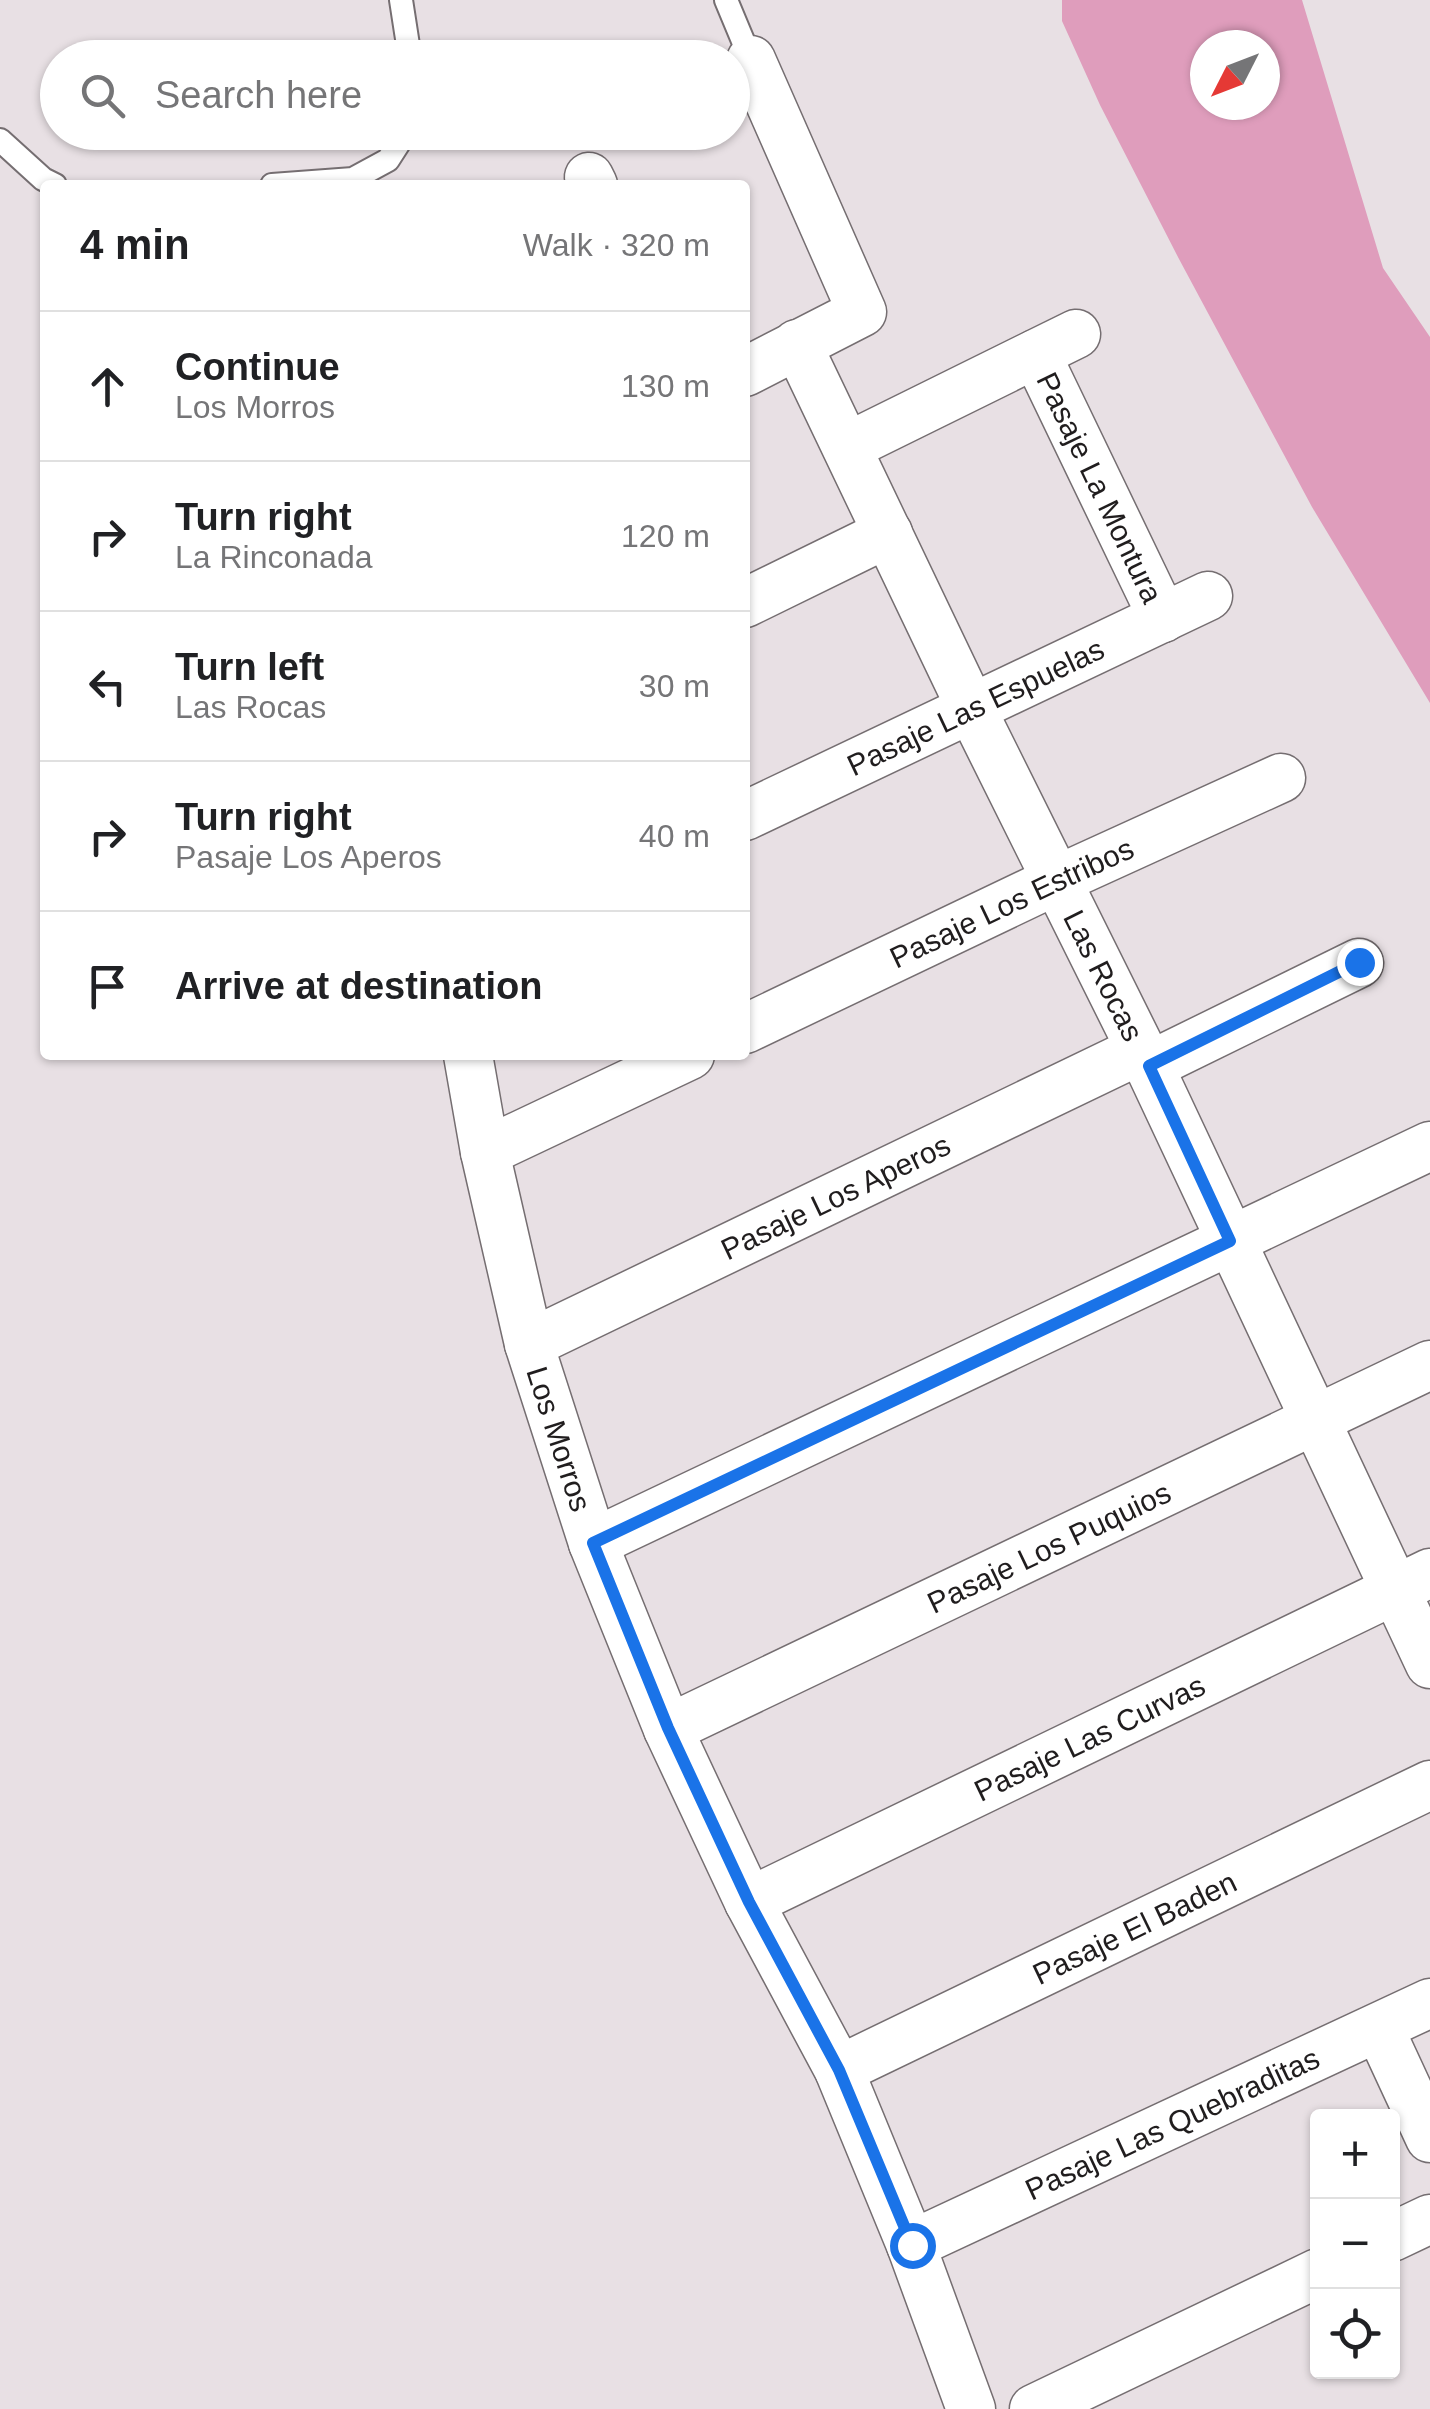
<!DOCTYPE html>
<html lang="en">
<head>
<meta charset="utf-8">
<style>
	body { margin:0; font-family:Arial,sans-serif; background:#f6f6f6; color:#202124 }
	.controls { position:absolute; right:30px; bottom:30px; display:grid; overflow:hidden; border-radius:10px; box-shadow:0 2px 8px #0004 }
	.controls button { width:90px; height:90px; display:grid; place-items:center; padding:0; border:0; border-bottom:2px solid #e0e0e0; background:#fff; color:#202124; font:50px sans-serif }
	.compass { position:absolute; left:1190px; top:30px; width:90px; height:90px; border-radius:50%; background:#fff; box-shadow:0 2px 8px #0004; rotate:228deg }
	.stop { position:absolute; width:30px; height:30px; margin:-22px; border:8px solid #1a73e8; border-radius:50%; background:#fff }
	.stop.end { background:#1a73e8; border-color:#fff; box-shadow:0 2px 10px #0008 }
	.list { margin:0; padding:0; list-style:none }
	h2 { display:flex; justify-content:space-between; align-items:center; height:130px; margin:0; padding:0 40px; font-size:42px }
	h2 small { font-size:32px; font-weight:400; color:#757577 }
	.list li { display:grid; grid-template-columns:65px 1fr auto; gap:30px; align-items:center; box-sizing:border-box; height:150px; padding:0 40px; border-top:2px solid #e0e0e0 }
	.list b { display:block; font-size:38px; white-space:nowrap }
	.list p { margin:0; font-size:32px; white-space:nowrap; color:#757577 }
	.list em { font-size:32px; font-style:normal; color:#757577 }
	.icon { flex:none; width:55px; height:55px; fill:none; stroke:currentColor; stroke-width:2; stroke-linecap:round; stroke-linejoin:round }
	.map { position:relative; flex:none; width:1430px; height:2409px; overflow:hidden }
	.search { position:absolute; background:#fff; box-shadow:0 2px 8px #0004; left:40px; top:40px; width:710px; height:110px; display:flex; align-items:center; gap:25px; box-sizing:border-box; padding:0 35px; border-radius:55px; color:#757577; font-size:38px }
	.panel { position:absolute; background:#fff; box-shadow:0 2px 8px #0004; left:40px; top:180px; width:710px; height:880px; border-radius:10px }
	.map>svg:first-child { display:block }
</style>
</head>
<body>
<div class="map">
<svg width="1430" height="2409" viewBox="0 0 1430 2409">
	<rect width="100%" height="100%" fill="#e8e0e4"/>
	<path fill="#df9dbc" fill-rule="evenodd" d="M 1062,0 L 1302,0 L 1383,268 L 1430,337 L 1430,703 L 1312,507 L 1179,259 L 1100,105 L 1062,21 ZM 1205,45 L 1265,45 L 1265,105 L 1205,105 Z"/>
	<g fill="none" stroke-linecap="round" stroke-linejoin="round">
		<g stroke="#756e71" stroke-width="26">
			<path id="service" d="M 401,0 L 410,58
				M 726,0 L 751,60
				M 0,140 L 43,179 L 55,185
				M 272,185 L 353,179 L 388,160 L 406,132"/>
		</g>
		<g stroke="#756e71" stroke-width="51">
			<g id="minor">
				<path d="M 589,177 L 593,185"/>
				<path id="s1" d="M 797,344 L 972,710 L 1149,1066 L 1430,1664"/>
				<path id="s2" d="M 1036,354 L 1163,618"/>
				<path d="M 745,372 L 862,312 L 751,60"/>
				<path d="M 847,447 L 1076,334"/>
				<path d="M 745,603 L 888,533"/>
				<path id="s3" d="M 745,816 L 1208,596"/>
				<path id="s4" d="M 745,1029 L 1057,880 L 1281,778"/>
				<path id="s5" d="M 468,1055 L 485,1152 L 529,1344 L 593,1543 L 668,1729 L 749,1902 L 839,2070 L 911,2245 L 971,2409"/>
				<path d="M 1149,1066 L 1359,963"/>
				<path d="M 485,1152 L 690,1055"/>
				<path id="s6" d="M 529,1344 L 1140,1050"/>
				<path d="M 593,1543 L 1430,1146"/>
				<path id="s7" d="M 668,1729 L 1430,1365"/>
				<path id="s8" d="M 749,1902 L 1430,1573"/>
				<path d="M 1379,2028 L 1430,2138"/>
				<path id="s9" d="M 839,2070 L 1430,1785"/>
				<path d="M 1392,2237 L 1430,2219"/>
				<path id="s10" d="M 911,2245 L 1430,2003"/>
				<path d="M 1034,2409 L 1318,2273"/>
			</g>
		</g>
		<use href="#service" stroke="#fff" stroke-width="22"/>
		<use href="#minor" stroke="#fff" stroke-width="48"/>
	</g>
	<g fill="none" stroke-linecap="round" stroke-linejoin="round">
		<path stroke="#1a73e8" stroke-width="12" d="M 912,2245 L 839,2070 L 749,1902 L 668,1728 L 593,1543 L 1230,1241 L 1149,1066 L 1359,962"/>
	</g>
	<g text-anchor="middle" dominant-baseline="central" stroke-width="9" stroke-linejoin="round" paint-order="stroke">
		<g font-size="30" fill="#201d1e" stroke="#fff">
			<text stroke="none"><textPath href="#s2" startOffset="148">Pasaje La Montura</textPath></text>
			<text stroke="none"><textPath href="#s3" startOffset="255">Pasaje Las Espuelas</textPath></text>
			<text stroke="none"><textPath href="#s4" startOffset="295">Pasaje Los Estribos</textPath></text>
			<text stroke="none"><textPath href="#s1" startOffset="702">Las Rocas</textPath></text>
			<text stroke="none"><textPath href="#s6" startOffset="340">Pasaje Los Aperos</textPath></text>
			<text stroke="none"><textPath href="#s5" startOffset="395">Los Morros</textPath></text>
			<text stroke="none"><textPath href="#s7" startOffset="422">Pasaje Los Puquios</textPath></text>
			<text stroke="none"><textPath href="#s8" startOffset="378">Pasaje Las Curvas</textPath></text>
			<text stroke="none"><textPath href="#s9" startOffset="328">Pasaje El Baden</textPath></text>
			<text stroke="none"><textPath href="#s10" startOffset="288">Pasaje Las Quebraditas</textPath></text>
		</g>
	</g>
</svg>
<div class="controls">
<button>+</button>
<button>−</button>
<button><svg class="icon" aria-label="locate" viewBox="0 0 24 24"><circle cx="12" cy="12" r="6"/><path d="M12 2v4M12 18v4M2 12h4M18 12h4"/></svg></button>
</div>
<svg class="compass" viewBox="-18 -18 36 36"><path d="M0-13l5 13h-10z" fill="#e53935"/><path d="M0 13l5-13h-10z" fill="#757577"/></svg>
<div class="stop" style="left:912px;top:2245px"></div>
<div class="stop end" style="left:1359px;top:962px"></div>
<div class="search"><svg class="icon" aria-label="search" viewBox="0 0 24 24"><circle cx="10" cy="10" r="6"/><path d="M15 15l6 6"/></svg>Search here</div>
<section class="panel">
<h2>4 min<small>Walk · 320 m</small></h2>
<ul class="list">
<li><svg class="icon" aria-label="ahead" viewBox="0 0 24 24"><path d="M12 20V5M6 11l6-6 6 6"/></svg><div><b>Continue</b><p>Los Morros</p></div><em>130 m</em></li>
<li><svg class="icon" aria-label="right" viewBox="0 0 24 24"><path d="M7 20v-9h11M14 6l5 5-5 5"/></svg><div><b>Turn right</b><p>La Rinconada</p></div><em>120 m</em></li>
<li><svg class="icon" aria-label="left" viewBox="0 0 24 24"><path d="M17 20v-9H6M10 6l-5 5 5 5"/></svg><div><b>Turn left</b><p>Las Rocas</p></div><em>30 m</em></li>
<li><svg class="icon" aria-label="right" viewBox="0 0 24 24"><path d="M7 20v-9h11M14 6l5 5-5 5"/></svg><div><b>Turn right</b><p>Pasaje Los Aperos</p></div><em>40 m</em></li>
<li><svg class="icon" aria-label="arrive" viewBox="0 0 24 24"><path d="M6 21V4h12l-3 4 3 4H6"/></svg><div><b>Arrive at destination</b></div></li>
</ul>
</section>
</div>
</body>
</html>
